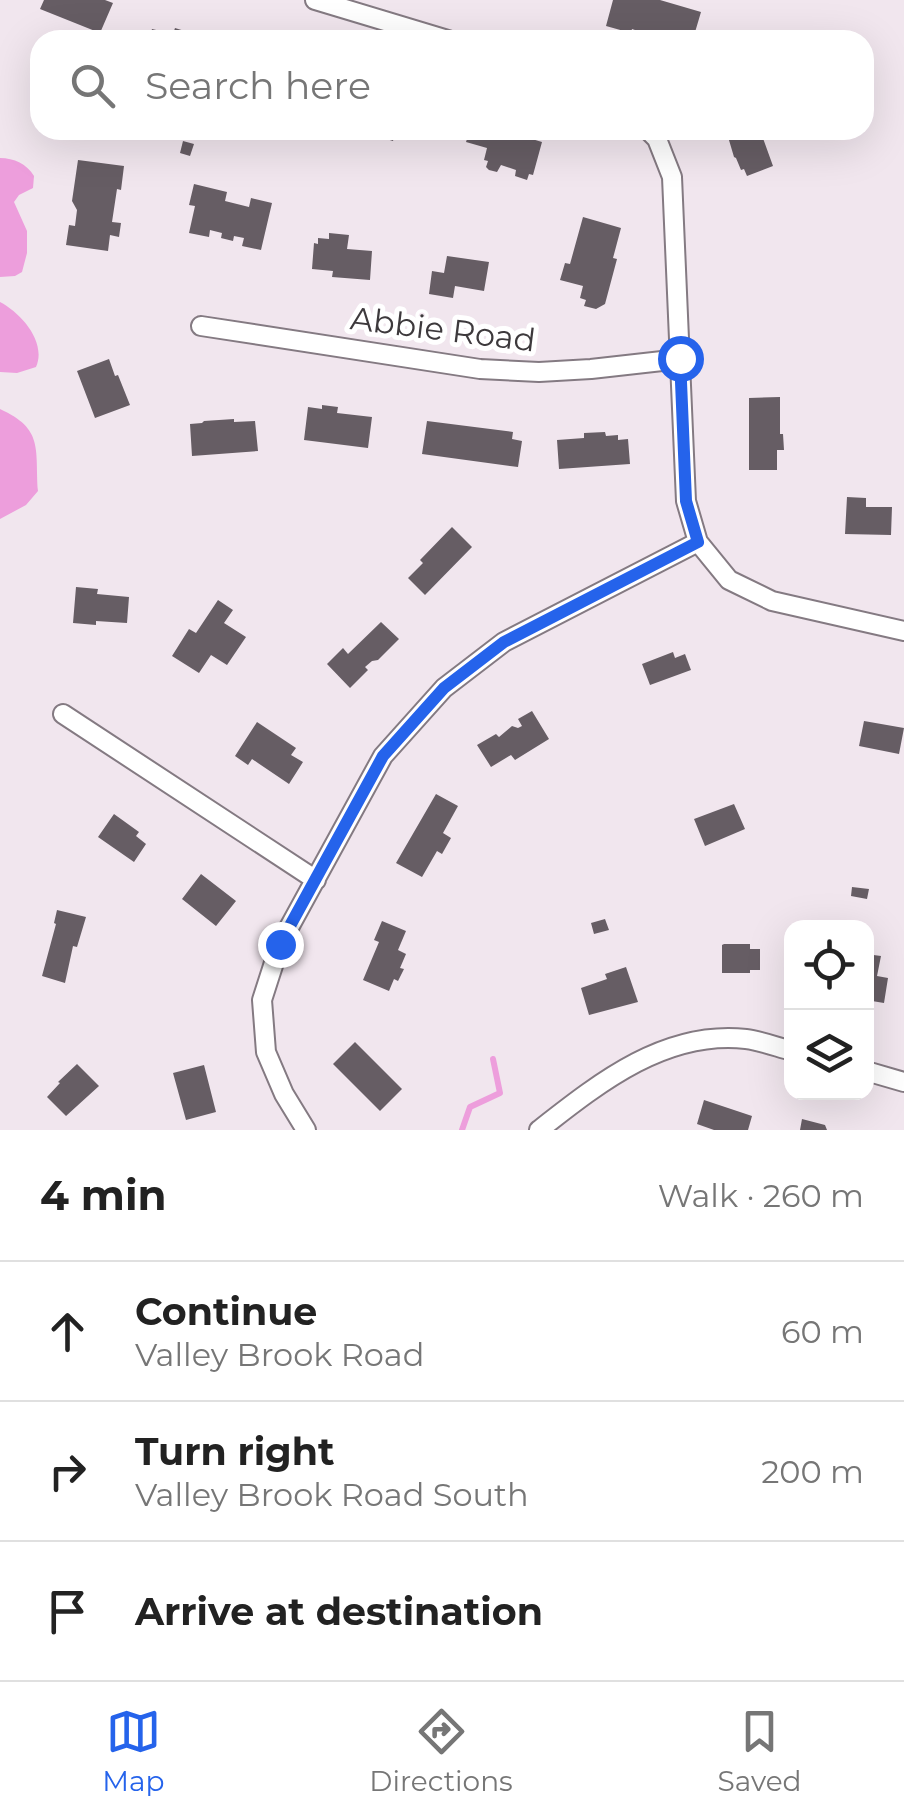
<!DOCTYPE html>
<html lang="en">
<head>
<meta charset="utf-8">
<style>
	body { margin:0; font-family:Montserrat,sans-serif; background:#f2f2f2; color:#222 }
	.controls { position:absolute; right:30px; bottom:30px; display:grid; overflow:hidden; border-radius:20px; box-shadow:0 10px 40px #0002 }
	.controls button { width:90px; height:90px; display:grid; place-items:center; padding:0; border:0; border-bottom:2px solid #e0e0e0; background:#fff; color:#222; font:50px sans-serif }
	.stop { position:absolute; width:30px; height:30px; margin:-22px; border:8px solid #2563eb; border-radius:50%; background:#fff }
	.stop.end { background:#2563eb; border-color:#fff; box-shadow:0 2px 10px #0008 }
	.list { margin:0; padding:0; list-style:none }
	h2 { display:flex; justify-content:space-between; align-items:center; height:130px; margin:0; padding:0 40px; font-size:42px }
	h2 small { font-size:32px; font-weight:400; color:#767676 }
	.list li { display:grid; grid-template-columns:65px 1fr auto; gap:30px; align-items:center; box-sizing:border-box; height:140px; padding:0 40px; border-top:2px solid #e0e0e0 }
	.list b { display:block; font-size:38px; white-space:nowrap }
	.list p { margin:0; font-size:32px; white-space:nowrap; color:#767676 }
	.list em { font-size:32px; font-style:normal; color:#767676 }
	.icon { flex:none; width:55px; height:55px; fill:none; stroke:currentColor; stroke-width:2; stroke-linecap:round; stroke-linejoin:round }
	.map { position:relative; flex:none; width:904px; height:1130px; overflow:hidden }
	.search { position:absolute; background:#fff; box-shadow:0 10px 40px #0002; left:30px; right:30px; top:30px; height:110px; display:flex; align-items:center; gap:25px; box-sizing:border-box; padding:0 35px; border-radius:30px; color:#767676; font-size:38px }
	.sheet { height:550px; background:#fff }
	nav { display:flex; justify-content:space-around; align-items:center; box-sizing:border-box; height:140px; border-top:2px solid #e0e0e0; background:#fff; font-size:28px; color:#767676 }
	nav a { display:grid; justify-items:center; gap:5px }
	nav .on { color:#2563eb }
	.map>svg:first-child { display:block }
</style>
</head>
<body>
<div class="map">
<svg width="904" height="1130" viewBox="0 0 904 1130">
	<rect width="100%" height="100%" fill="#f1e6ee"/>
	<path fill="#ed9edc" d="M 0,158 C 14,158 27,164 34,176 L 33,188 L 19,195 L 14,202 L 27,231 L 27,253 L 22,272 L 15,276 L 0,277 Z
		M 0,302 C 21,313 47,342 36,367 L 17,373 L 0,372 Z
		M 0,409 C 44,429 35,449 38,491 L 26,505 L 0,519 Z"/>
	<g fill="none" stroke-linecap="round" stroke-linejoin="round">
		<path stroke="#ed9edc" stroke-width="6" d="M 462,1130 L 470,1107 L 500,1093 L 493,1059"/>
	</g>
	<path fill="#665d64" d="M 44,0 L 105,0 L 113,3 L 100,33 L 40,9 Z
		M 613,0 L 660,0 L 701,12 L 693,39 L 664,40 L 632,29 L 631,33 L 606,26 Z
		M 175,28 L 191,33 L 189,40 L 149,40 L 152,29 L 173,34 Z
		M 382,130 L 396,130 L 393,141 L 380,137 Z
		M 470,130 L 524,130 L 533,133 L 532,139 L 542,142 L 533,175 L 529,174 L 527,180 L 515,176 L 516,170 L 501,165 L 497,172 L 489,170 L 486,167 L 488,161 L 484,160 L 487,148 L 466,142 Z
		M 726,130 L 760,130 L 773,166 L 747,176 L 744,169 L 741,170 L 736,158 L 734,157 Z
		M 183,141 L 194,144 L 190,156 L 180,153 Z
		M 78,160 L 124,166 L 121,190 L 117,189 L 112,222 L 121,223 L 119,237 L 110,235 L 108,251 L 66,245 L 69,225 L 75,226 L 77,210 L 72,201 Z
		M 194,184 L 227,192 L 225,201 L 249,207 L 251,198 L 272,203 L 261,250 L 242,246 L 244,238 L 234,236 L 233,241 L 221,238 L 222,233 L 210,230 L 209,237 L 189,233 L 195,206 L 189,205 Z
		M 583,217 L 621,228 L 613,258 L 617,259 L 605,304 L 596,309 L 584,306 L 586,300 L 580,298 L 583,286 L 560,280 L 565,263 L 570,264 Z
		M 329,233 L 349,235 L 347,249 L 372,251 L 370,280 L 332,277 L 333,271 L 312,269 L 314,243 L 318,244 L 318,238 L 329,239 Z
		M 447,256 L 489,262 L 484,291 L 455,286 L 453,298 L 429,294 L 432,271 L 444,273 Z
		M 109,359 L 115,376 L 118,375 L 130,405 L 95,418 L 77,371 Z
		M 780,397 L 780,434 L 783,434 L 784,450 L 777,450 L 777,470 L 749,470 L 749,398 Z
		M 322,405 L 338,407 L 337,413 L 372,417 L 368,448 L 304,440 L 308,407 L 322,409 Z
		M 234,419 L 234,422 L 255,421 L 258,451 L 192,456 L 190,424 L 202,423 L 204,421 Z
		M 427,421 L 513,432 L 512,439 L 522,441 L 518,467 L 422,454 Z
		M 605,432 L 606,436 L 618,435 L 618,440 L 628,439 L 630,464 L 559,469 L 557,440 L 584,438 L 584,433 Z
		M 847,497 L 866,498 L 866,507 L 892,507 L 891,535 L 845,534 Z
		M 452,527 L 472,547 L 425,595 L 408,578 L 423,563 L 420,560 Z
		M 76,587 L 98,589 L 97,594 L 129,597 L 127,623 L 96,621 L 96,625 L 73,623 Z
		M 218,600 L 233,610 L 224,623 L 246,637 L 227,665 L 211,655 L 199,673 L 172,656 L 189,629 L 196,633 Z
		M 381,622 L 399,639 L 378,660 L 372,661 L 365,667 L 368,670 L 350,688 L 327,664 L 343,648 L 348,654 Z
		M 673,652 L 675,658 L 685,654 L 691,670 L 650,685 L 642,664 Z
		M 532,711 L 549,739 L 515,760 L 511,755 L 491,767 L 477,745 L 496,734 L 499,737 L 512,726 L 518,728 L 522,726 L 518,719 Z
		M 864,721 L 904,728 L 899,754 L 859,746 Z
		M 257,722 L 296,748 L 291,755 L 303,762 L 289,784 L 252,759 L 248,765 L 235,756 Z
		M 436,794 L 458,806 L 443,833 L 451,838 L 442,854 L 437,851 L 422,877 L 396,863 Z
		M 734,804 L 745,829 L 705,846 L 694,819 Z
		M 114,814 L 139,832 L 136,836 L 146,844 L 134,862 L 98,837 Z
		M 201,874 L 236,901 L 216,926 L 182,899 Z
		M 852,887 L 869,889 L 867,899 L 851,896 Z
		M 57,910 L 86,917 L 77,947 L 73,946 L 65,983 L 42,976 L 56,924 L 54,923 Z
		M 605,919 L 609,930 L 594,934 L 591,923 Z
		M 382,921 L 406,931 L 398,950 L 406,954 L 400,968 L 404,969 L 398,981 L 394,979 L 389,991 L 363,980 L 379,942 L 374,940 Z
		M 724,944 L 750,944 L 750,949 L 760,949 L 760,970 L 750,970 L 750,973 L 722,973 L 722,945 Z
		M 866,954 L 881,956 L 877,976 L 888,978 L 884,1003 L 866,1000 Z
		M 626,967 L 638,1002 L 589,1015 L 581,988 L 607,979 L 605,974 Z
		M 355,1042 L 402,1089 L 380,1111 L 333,1064 Z
		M 77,1064 L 99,1086 L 66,1116 L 47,1097 L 60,1083 L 58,1082 Z
		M 204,1065 L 216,1112 L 186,1120 L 173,1073 Z
		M 704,1100 L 752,1116 L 748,1130 L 714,1130 L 697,1124 Z
		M 802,1119 L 825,1125 L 827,1130 L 800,1130 Z"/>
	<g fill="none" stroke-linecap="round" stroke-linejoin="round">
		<g stroke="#847a82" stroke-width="22">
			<path id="minor" d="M 315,0 L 448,40
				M 648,130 L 657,139 L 672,177 L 686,501 L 698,542 L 729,580 L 772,601 L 904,631
				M 201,326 L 480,369 L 539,372 L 591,369 L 680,359
				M 63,714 L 316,880
				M 866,1071 L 904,1082
				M 306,1130 L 284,1094 L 266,1052 L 262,1000 L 280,944 L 383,756 L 444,688 L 504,642 L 698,542
				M 539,1130 C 599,1083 665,1030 746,1039 C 761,1041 777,1047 792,1051"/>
		</g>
		<use href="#minor" stroke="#fff" stroke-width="18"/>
	</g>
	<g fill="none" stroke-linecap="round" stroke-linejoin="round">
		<path stroke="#2563eb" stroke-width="12" d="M 280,944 L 383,756 L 444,688 L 504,642 L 698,542 L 686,501 L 680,358"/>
	</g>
	<g text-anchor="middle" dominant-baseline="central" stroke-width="10" stroke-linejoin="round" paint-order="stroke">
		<g font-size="32" fill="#3d393c" stroke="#fff">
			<text transform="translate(443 329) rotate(7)">Abbie Road</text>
		</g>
	</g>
</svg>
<div class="controls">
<button><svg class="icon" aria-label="locate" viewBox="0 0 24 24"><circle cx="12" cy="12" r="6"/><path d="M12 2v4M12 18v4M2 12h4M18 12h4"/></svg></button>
<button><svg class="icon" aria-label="layers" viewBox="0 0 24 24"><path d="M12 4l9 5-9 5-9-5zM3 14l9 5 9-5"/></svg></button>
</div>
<div class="stop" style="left:680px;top:358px"></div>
<div class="stop end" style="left:280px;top:944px"></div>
<div class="search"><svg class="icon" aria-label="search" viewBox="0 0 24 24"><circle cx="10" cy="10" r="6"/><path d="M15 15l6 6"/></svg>Search here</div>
</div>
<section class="sheet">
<h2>4 min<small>Walk · 260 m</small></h2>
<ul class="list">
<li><svg class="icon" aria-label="ahead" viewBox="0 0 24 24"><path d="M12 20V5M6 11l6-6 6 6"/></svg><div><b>Continue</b><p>Valley Brook Road</p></div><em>60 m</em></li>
<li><svg class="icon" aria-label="right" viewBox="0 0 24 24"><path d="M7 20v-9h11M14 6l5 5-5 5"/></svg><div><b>Turn right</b><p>Valley Brook Road South</p></div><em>200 m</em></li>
<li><svg class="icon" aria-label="arrive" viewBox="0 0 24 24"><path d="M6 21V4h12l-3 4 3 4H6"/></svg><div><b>Arrive at destination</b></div></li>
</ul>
</section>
<nav>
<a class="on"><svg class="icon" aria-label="map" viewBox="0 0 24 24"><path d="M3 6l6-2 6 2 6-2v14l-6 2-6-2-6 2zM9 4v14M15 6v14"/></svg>Map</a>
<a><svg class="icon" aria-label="directions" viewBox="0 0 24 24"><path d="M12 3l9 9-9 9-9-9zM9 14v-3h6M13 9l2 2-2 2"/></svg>Directions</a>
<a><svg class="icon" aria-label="saved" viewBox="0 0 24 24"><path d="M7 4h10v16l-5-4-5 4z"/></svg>Saved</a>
</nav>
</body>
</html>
